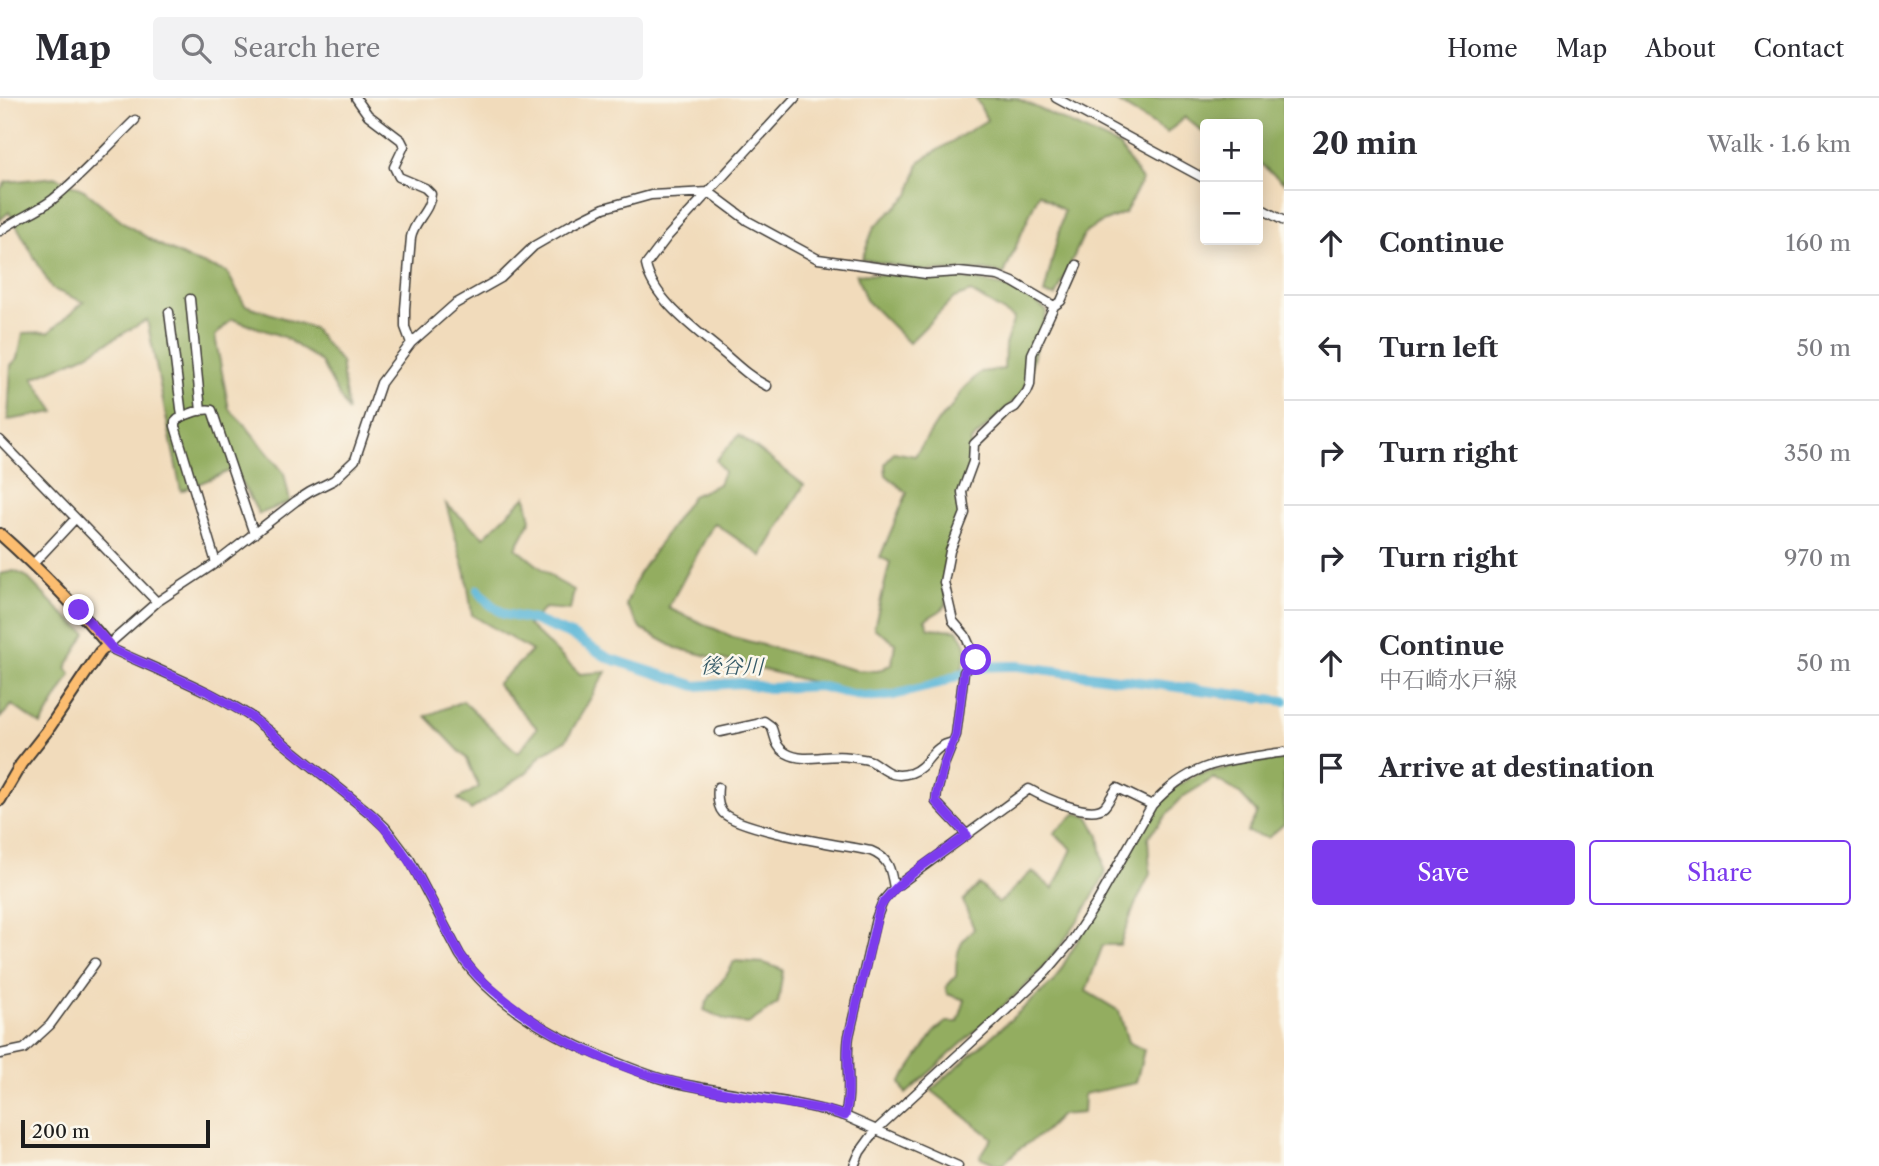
<!DOCTYPE html>
<html lang="en">
<head>
<meta charset="utf-8">
<style>
	body { margin:0; font-family:"Libre Caslon Text","Noto Serif JP",serif; background:#f2f2f3; color:#2b2b33 }
	.controls { position:absolute; right:21px; top:21px; display:grid; overflow:hidden; border-radius:7px; box-shadow:0 4px 18px #0003 }
	.controls button { width:63px; height:63px; display:grid; place-items:center; padding:0; border:0; border-bottom:2px solid #e1e1e2; background:#fff; color:#2b2b33; font:35px sans-serif }
	.scale { position:absolute; left:21px; bottom:18px; width:189px; box-sizing:border-box; padding-left:7px; border:4px solid #1c1c1c; border-top:0; font-size:19px; line-height:24px; white-space:nowrap; color:#1c1c1c; -webkit-text-stroke:5px #fbf7ec; paint-order:stroke }
	.stop { position:absolute; width:21px; height:21px; margin:-16px; border:5px solid #7c3aed; border-radius:50%; background:#fff }
	.stop.end { background:#7c3aed; border-color:#fff; box-shadow:0 2px 7px #0008 }
	.list { margin:0; padding:0; list-style:none }
	h2 { display:flex; justify-content:space-between; align-items:center; height:91px; margin:0; padding:0 28px; font-size:30px }
	h2 small { font-size:23px; font-weight:400; color:#7c7c81 }
	.list li { display:grid; grid-template-columns:46px 1fr auto; gap:21px; align-items:center; box-sizing:border-box; height:105px; padding:0 28px; border-top:2px solid #e1e1e2 }
	.list b { display:block; font-size:26px; white-space:nowrap }
	.list p { margin:0; font-size:23px; white-space:nowrap; color:#7c7c81 }
	.list em { font-size:23px; font-style:normal; color:#7c7c81 }
	.actions { display:flex; gap:14px; padding:21px 28px }
	.actions a { flex:1; padding:16px 0; border:2px solid #7c3aed; border-radius:7px; text-align:center; font-size:24px; color:#7c3aed }
	.actions .main { background:#7c3aed; color:#fff }
	.icon { flex:none; width:38px; height:38px; fill:none; stroke:currentColor; stroke-width:2; stroke-linecap:round; stroke-linejoin:round }
	.map { position:relative; flex:none; width:1284px; height:1068px; overflow:hidden }
	header { display:flex; align-items:center; gap:42px; box-sizing:border-box; height:98px; padding:0 35px; background:#fff; border-bottom:2px solid #e1e1e2 }
	header strong { font-size:33px }
	nav { display:flex; gap:38px; margin-inline-start:auto; font-size:24px }
	.search { width:490px; height:63px; background:#f2f2f3; display:flex; align-items:center; gap:18px; box-sizing:border-box; padding:0 24px; border-radius:7px; color:#7c7c81; font-size:26px }
	main { display:flex }
	aside { flex:1; background:#fff }
	.map>svg:first-child { display:block }
</style>
</head>
<body>
<header>
<strong>Map</strong>
<div class="search"><svg class="icon" aria-label="search" viewBox="0 0 24 24"><circle cx="10" cy="10" r="6"/><path d="M15 15l6 6"/></svg>Search here</div>
<nav><a>Home</a><a>Map</a><a>About</a><a>Contact</a></nav>
</header>
<main>
<div class="map">
<svg width="1284" height="1068" viewBox="0 0 1284 1068">
	<rect width="100%" height="100%" fill="#fbf7ec"/>
	<filter id="ink" filterUnits="userSpaceOnUse"><feTurbulence type="fractalNoise" baseFrequency=".0143" numOctaves="2"/><feDisplacementMap in="SourceGraphic" scale="14" xChannelSelector="R" yChannelSelector="G"/><feConvolveMatrix kernelMatrix="1 2 1 2 8 2 1 2 1" color-interpolation-filters="sRGB"/></filter>
	<filter id="wash" filterUnits="userSpaceOnUse"><feTurbulence type="fractalNoise" baseFrequency=".00686" numOctaves="4" result="noise"/><feDisplacementMap in="SourceGraphic" scale="28" xChannelSelector="R" yChannelSelector="G"/><feGaussianBlur stdDeviation="1.57" result="paint"/><feColorMatrix in="noise" values="0 0 0 0 0 0 0 0 0 0 0 0 0 0 0 0 0 1.4 0 .05"/><feComposite in="paint" operator="in"/></filter>
	<g filter="url(#wash)">
		<rect width="100%" height="100%" fill="#f1dbbb"/>
		<path fill="#93ad60" stroke="#58643e" stroke-width="2" d="M 976,0 L 1016,0 L 1119,48 L 1142,82 L 1125,115 L 1100,125 L 1084,136 L 1056,198 L 1044,196 L 1064,113 L 1039,95 L 1004,176 L 984,172 L 924,173 L 862,161 L 874,129 L 909,97 L 920,63 L 987,22 Z
			M 1111,0 L 1284,0 L 1284,85 L 1258,64 L 1258,26 L 1205,26 L 1205,36 L 1185,19 L 1167,35 Z
			M 55,79 L 84,92 L 127,127 L 158,146 L 191,162 L 227,174 L 245,207 L 313,230 L 341,264 L 348,314 L 321,264 L 284,239 L 232,221 L 215,238 L 229,311 L 245,327 L 284,375 L 290,404 L 259,416 L 234,371 L 181,393 L 147,222 L 84,258 L 33,280 L 55,314 L 8,322 L 11,267 L 18,260 L 23,235 L 49,234 L 84,204 L 52,191 L 9,114 L 0,122 L 0,91 L 6,84 Z
			M 856,176 C 909,178 976,174 1025,197 C 1033,201 1040,208 1047,213 L 1023,295 L 971,343 L 970,364 L 961,414 L 947,452 L 946,507 L 940,513 L 925,522 L 929,530 L 957,532 C 971,551 967,552 961,573 C 942,583 928,585 908,590 C 891,594 882,597 864,597 L 676,550 L 641,531 L 626,507 L 638,477 L 692,398 L 719,386 L 724,374 L 716,362 L 739,337 L 804,387 L 762,458 L 714,425 L 668,510 L 733,539 L 855,572 L 878,573 L 892,566 L 895,545 L 874,530 L 890,464 L 880,459 L 907,395 L 886,377 L 885,366 L 894,354 L 915,358 L 938,323 L 950,311 L 963,291 L 981,274 L 1004,271 L 1005,247 L 1014,220 L 971,194 L 954,200 L 909,245 L 866,202 Z
			M 526,398 L 531,422 L 516,450 L 556,482 L 574,492 L 570,512 L 545,510 L 528,527 L 580,576 L 606,574 L 566,642 L 541,657 L 527,674 L 471,712 L 458,701 L 479,689 L 467,661 L 426,618 L 463,603 L 518,655 L 537,630 L 497,586 L 532,553 L 472,517 L 466,476 L 446,406 L 484,439 Z
			M 14,473 L 26,478 L 59,512 L 86,535 L 66,570 L 71,576 L 41,627 L 12,607 L 0,620 L 0,476 Z
			M 1269,662 L 1284,662 L 1284,726 L 1268,740 L 1247,734 L 1257,715 L 1239,695 L 1214,680 L 1181,700 L 1148,739 L 1150,776 L 1135,807 L 1120,847 L 1103,847 L 1086,893 L 1119,913 L 1128,944 L 1144,952 L 1136,985 L 1084,996 L 1083,1015 L 1061,1017 L 1043,1035 L 1019,1051 L 1001,1068 L 980,1059 L 992,1040 L 931,992 L 1054,883 L 1154,711 L 1174,690 L 1197,676 Z
			M 1076,715 L 1089,719 L 1099,738 L 1105,777 L 1086,810 L 1062,846 L 1035,879 L 906,996 L 900,985 L 936,932 L 946,924 L 958,924 L 965,902 L 947,896 L 946,889 L 956,878 C 956,858 957,845 974,831 L 963,803 L 979,786 L 999,805 L 1032,773 L 1053,791 L 1072,751 L 1054,735 Z
			M 734,863 L 764,865 L 783,872 L 778,905 L 748,926 L 726,922 L 704,912 C 710,891 726,884 734,863 Z"/>
		<g fill="none" stroke-linecap="round" stroke-linejoin="round">
			<path stroke="#59b5d7" stroke-width="10" d="M 478,492 L 490,506 L 504,516 L 534,522 L 573,538 L 608,560 L 696,588 L 740,585 L 769,590 L 819,588 L 855,597 L 876,599 L 894,597 L 934,587 L 961,576
				M 967,573 C 984,567 1000,568 1018,568 L 1262,600
				M 1269,601 L 1284,603"/>
		</g>
	</g>
	<g filter="url(#ink)">
		<g fill="none" stroke-linecap="round" stroke-linejoin="round">
			<g stroke="#3c3934" stroke-width="11">
				<path id="minor" d="M 356,0 L 368,17 L 401,42 L 404,48 L 394,69 L 399,79 L 425,90 L 431,96 C 430,113 414,123 411,139 L 405,211 L 405,229 L 411,245
					M 1056,0 L 1205,81
					M 1258,109 L 1284,123
					M 0,133 C 16,121 36,114 52,102 C 82,78 107,49 135,22
					M 190,201 L 201,313
					M 169,214 L 182,318
					M 767,288 C 749,279 735,265 720,252 C 695,231 653,201 646,167 L 668,138 L 795,0
					M 0,342 L 157,504
					M 216,465 L 175,328 L 175,324 L 178,321 C 187,316 202,310 212,312 L 254,436
					M 33,466 L 75,421
					M 720,634 L 757,626 L 764,623 L 771,628 C 776,639 774,648 786,655 C 805,666 828,655 850,659 C 856,660 866,661 871,663 C 886,672 891,681 911,675 C 925,670 928,658 939,650 C 943,647 949,645 954,644
					M 718,689 C 717,698 717,708 723,715 C 743,733 841,747 871,753 C 889,760 891,772 894,790
					M 967,737 L 936,704 L 937,694 L 944,667 L 956,637 L 964,574 L 970,565 L 976,562 L 965,537 L 953,523 L 944,484 L 950,453 L 965,415 L 962,394 L 973,364 L 974,346 L 1008,313 L 1015,309 L 1027,294 L 1030,287 L 1032,256 L 1054,208 L 1061,203 L 1077,167
					M 0,956 L 24,951 L 50,927 L 95,865
					M 845,1018 C 852,992 845,964 849,938 L 876,821 L 883,803 L 894,790 L 1029,691 C 1043,699 1090,721 1104,709 C 1109,704 1112,696 1117,690 L 1152,707
					M 854,1068 L 860,1054 L 876,1032 L 998,920 L 1047,873 L 1070,846 L 1096,806 L 1152,707 C 1193,662 1227,663 1284,654
					M 958,1068 L 845,1018 C 793,1002 736,997 682,986 C 661,982 641,974 621,966 C 563,944 496,910 460,857 L 410,762 L 385,729 L 371,716 L 250,618 C 207,591 160,573 114,552 L 108,547 L 157,504 L 216,465 L 296,403 L 310,394 L 334,382 L 355,362 L 381,285 L 411,245 L 455,206 L 501,180 L 534,148 L 572,126 L 604,110 L 651,97 L 709,94 L 748,123 L 818,161 L 926,176 L 959,174 L 998,178 L 1013,184 L 1054,208"/>
			</g>
			<g stroke="#3c3934" stroke-width="14">
				<path id="major" d="M 0,436 C 39,471 75,507 108,547 L 100,554 L 47,633 L 21,666 L 0,702"/>
			</g>
			<use href="#minor" stroke="#fff" stroke-width="8"/>
			<use href="#major" stroke="#fcbd6f" stroke-width="10"/>
		</g>
	</g>
	<g fill="none" stroke-linecap="round" stroke-linejoin="round" filter="url(#ink)">
		<path stroke="#7c3aed" stroke-width="9" d="M 79,512 L 114,552 L 208,594 L 250,618 L 371,716 C 412,755 433,808 460,856 C 476,880 496,895 518,912 C 563,946 623,972 678,985 C 727,997 777,1003 826,1012 L 845,1018 C 852,992 845,965 849,938 L 879,812 C 892,784 941,756 967,737 L 936,704 L 937,694 L 944,667 L 956,637 L 964,574 L 970,565 L 976,562"/>
	</g>
	<g text-anchor="middle" dominant-baseline="central" stroke-width="5" stroke-linejoin="round" paint-order="stroke">
		<g font-size="21" font-style="italic" fill="#345967" stroke="#fbf7ec">
			<text transform="translate(732 568) rotate(1)">後谷川</text>
		</g>
	</g>
</svg>
<div class="controls">
<button>+</button>
<button>−</button>
</div>
<div class="scale">200 m</div>
<div class="stop" style="left:976px;top:562px"></div>
<div class="stop end" style="left:79px;top:512px"></div>
</div>
<aside>
<h2>20 min<small>Walk · 1.6 km</small></h2>
<ul class="list">
<li><svg class="icon" aria-label="ahead" viewBox="0 0 24 24"><path d="M12 20V5M6 11l6-6 6 6"/></svg><div><b>Continue</b></div><em>160 m</em></li>
<li><svg class="icon" aria-label="left" viewBox="0 0 24 24"><path d="M17 20v-9H6M10 6l-5 5 5 5"/></svg><div><b>Turn left</b></div><em>50 m</em></li>
<li><svg class="icon" aria-label="right" viewBox="0 0 24 24"><path d="M7 20v-9h11M14 6l5 5-5 5"/></svg><div><b>Turn right</b></div><em>350 m</em></li>
<li><svg class="icon" aria-label="right" viewBox="0 0 24 24"><path d="M7 20v-9h11M14 6l5 5-5 5"/></svg><div><b>Turn right</b></div><em>970 m</em></li>
<li><svg class="icon" aria-label="ahead" viewBox="0 0 24 24"><path d="M12 20V5M6 11l6-6 6 6"/></svg><div><b>Continue</b><p>中石崎水戸線</p></div><em>50 m</em></li>
<li><svg class="icon" aria-label="arrive" viewBox="0 0 24 24"><path d="M6 21V4h12l-3 4 3 4H6"/></svg><div><b>Arrive at destination</b></div></li>
</ul>
<div class="actions"><a class="main">Save</a><a>Share</a></div>
</aside>
</main>
</body>
</html>
